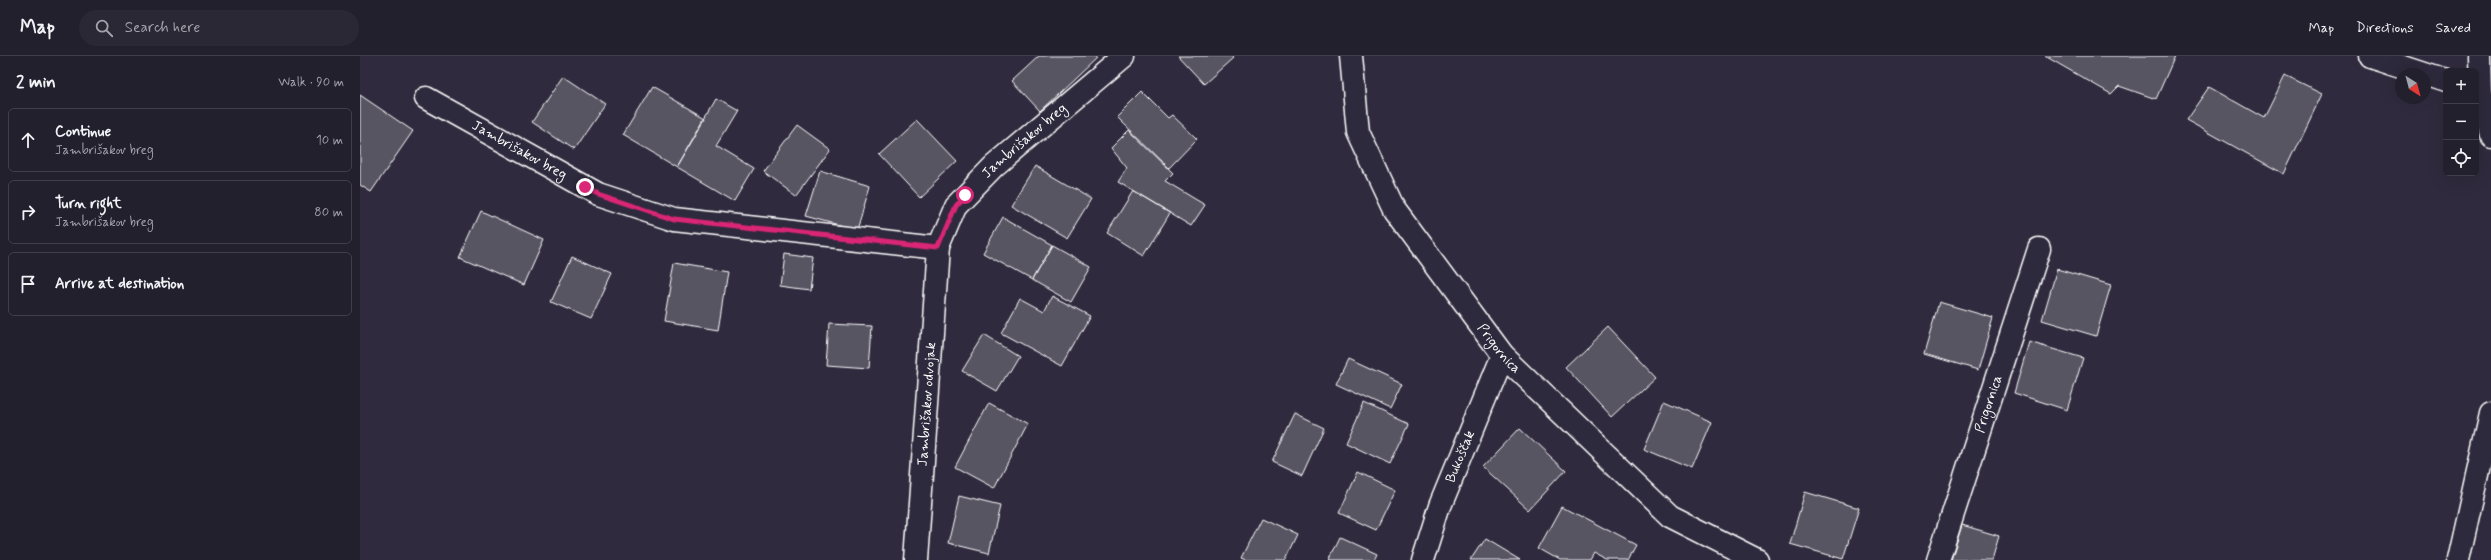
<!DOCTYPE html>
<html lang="en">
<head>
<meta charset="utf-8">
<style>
	body { margin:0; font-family:Mynerve,sans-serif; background:#2b2836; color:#f1f3f6 }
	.controls { position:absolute; right:12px; top:12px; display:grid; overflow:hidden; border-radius:6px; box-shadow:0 4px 16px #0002 }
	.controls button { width:36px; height:36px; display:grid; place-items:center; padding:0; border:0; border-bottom:1px solid #403e4a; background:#23202e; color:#f1f3f6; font:20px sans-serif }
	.compass { position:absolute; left:2035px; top:12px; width:36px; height:36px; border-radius:50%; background:#23202e; box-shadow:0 4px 16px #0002; rotate:144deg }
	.stop { position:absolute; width:12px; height:12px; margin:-9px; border:3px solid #db2777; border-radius:50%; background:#fff }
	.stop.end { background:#db2777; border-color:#fff; box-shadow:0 1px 4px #0008 }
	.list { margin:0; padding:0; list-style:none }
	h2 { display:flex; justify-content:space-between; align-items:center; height:52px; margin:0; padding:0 16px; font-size:17px }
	h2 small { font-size:13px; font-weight:400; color:#a3a3aa }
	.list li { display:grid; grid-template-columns:26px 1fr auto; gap:12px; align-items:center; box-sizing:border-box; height:64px; margin:0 8px 8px; padding:0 8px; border:1px solid #403e4a; border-radius:6px }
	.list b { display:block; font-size:15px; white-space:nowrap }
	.list p { margin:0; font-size:13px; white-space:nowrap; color:#a3a3aa }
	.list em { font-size:13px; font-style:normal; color:#a3a3aa }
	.icon { flex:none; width:22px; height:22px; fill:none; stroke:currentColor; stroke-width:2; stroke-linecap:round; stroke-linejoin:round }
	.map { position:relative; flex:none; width:2131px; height:504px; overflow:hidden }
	header { display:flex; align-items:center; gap:24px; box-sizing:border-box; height:56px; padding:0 20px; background:#23202e; border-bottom:1px solid #403e4a }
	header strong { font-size:19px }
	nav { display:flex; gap:22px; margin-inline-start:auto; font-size:14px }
	.search { width:280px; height:36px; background:#2b2836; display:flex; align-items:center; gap:10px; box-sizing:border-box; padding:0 14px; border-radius:22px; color:#a3a3aa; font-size:15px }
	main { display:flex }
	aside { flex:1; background:#23202e }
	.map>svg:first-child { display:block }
</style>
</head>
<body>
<header>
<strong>Map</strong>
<div class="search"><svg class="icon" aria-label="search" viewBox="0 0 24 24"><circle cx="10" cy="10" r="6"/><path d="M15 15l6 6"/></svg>Search here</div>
<nav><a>Map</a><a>Directions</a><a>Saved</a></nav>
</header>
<main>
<aside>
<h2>2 min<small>Walk · 90 m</small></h2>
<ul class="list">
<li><svg class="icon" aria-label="ahead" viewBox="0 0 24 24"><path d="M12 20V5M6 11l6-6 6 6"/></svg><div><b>Continue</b><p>Jambrišakov breg</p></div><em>10 m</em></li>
<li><svg class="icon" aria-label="right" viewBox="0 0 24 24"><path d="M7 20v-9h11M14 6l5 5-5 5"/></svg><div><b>Turn right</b><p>Jambrišakov breg</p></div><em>80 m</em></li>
<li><svg class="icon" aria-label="arrive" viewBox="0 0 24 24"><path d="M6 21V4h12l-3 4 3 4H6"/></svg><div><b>Arrive at destination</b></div></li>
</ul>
</aside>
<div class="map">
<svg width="2131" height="504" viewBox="0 0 2131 504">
	<rect width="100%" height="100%" fill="#2f2a3d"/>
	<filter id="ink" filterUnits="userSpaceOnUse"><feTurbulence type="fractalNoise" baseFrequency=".025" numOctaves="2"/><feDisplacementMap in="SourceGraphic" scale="8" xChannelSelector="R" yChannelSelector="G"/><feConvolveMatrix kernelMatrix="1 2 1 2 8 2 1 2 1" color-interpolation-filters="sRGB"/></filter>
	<g filter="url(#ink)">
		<path fill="#595564" stroke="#fff" d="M 679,0 L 735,0 L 736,2 L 680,55 L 652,25 Z
			M 818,0 L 871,0 L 873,2 L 844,28 Z
			M 1685,0 L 1815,0 L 1796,43 L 1759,30 L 1751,38 Z
			M 203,20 L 245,48 L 214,94 L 172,66 Z
			M 1925,20 L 1962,38 L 1924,118 L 1826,64 L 1849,31 L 1904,62 Z
			M 292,31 L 346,62 L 317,111 L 263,79 Z
			M 782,36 L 808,62 L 812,59 L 837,83 L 809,112 L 757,61 Z
			M 0,39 L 53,75 L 11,136 L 0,129 Z
			M 356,43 L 377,55 L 356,90 L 394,113 L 375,145 L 317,111 Z
			M 557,63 L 597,105 L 559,141 L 519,98 Z
			M 437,69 L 470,93 L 436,139 L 403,115 Z
			M 769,74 L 813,117 L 805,125 L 845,149 L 831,170 L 758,126 L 767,112 L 751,92 Z
			M 675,110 L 731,143 L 707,182 L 651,149 Z
			M 460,115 L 510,130 L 497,174 L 446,160 Z
			M 773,135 L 810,157 L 784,200 L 747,177 Z
			M 121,155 L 184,184 L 164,229 L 100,201 Z
			M 643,161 L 692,189 L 672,224 L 623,197 Z
			M 692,189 L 731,211 L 711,246 L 672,224 Z
			M 424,198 L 453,202 L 449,233 L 420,229 Z
			M 212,200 L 252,218 L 231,263 L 191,246 Z
			M 314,207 L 367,216 L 358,274 L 304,265 Z
			M 1697,213 L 1751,229 L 1736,280 L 1682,264 Z
			M 692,240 L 730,260 L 702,310 L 641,277 L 660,242 L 684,255 Z
			M 1579,246 L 1633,262 L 1618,314 L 1564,298 Z
			M 469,268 L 512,270 L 509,312 L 466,309 Z
			M 1248,271 L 1295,321 L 1252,361 L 1206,311 Z
			M 624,279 L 658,300 L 637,335 L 602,315 Z
			M 1669,286 L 1723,302 L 1707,354 L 1654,337 Z
			M 988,303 L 1042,328 L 1030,353 L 976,328 Z
			M 1304,345 L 1352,366 L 1332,413 L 1284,393 Z
			M 629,347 L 668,368 L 634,432 L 595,411 Z
			M 1004,347 L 1049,368 L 1030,408 L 986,387 Z
			M 935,358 L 964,372 L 942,420 L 912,406 Z
			M 1160,372 L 1206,415 L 1170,454 L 1123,411 Z
			M 998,416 L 1035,434 L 1016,474 L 979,457 Z
			M 1445,436 L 1499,452 L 1483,503 L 1430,488 Z
			M 599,440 L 640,450 L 629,497 L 588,487 Z
			M 1202,450 L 1276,489 L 1268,504 L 1247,504 L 1234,497 L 1230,504 L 1200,504 L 1179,492 Z
			M 901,462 L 938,479 L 926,504 L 886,504 L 881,502 Z
			M 1602,469 L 1639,480 L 1632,504 L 1591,504 Z
			M 980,481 L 1017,498 L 1014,504 L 969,504 Z
			M 1125,483 L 1160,504 L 1111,504 Z"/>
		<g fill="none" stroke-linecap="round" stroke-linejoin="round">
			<g stroke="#fff" stroke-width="25">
				<g id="street">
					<path d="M 2010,0 L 2086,25"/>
					<path d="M 2119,0 L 2120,36 L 2131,79"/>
					<path id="s1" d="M 66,42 L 238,138 L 314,163 L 578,192 L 596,149 L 634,110 L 764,0"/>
					<path id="s2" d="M 556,504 L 578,192"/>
					<path id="s3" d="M 1578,504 L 1679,193"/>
					<path d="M 2098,504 L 2131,357"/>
				</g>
			</g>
			<g stroke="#fff" stroke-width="25">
				<g id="secondary">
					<path id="s4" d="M 991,0 L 998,76 L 1034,153 L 1142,299 L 1310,460 L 1397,504"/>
					<path id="s5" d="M 1063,504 L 1080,450 L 1142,299"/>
				</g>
			</g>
			<use href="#street" stroke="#2f2a3d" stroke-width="22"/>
			<use href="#secondary" stroke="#2f2a3d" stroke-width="22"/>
		</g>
	</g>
	<g fill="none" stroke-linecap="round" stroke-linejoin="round" filter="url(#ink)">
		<path stroke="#db2777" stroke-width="5" d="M 225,131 L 238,138 L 314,163 L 578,192 L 596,149 L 605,139"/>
	</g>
	<g text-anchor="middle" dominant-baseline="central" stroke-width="3" stroke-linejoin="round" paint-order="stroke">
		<g font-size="14" fill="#fff" stroke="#2f2a3d">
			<text stroke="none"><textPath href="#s1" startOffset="683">Jambrišakov breg</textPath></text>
			<text stroke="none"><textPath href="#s1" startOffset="107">Jambrišakov breg</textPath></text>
			<text stroke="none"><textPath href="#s4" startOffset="336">Prigornica</textPath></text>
			<text stroke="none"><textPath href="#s2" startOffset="156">Jambrišakov odvojak</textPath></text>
			<text stroke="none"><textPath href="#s3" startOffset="164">Prigornica</textPath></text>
			<text stroke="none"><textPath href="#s5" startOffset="110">Bukoščak</textPath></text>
		</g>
	</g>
</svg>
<div class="controls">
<button>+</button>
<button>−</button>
<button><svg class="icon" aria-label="locate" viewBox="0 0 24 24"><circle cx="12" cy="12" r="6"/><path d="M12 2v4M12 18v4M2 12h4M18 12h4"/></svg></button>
</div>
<svg class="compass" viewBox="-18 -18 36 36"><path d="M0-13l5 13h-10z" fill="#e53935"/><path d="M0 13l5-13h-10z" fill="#a3a3aa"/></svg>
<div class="stop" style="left:605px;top:139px"></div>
<div class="stop end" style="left:225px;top:131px"></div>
</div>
</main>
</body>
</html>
